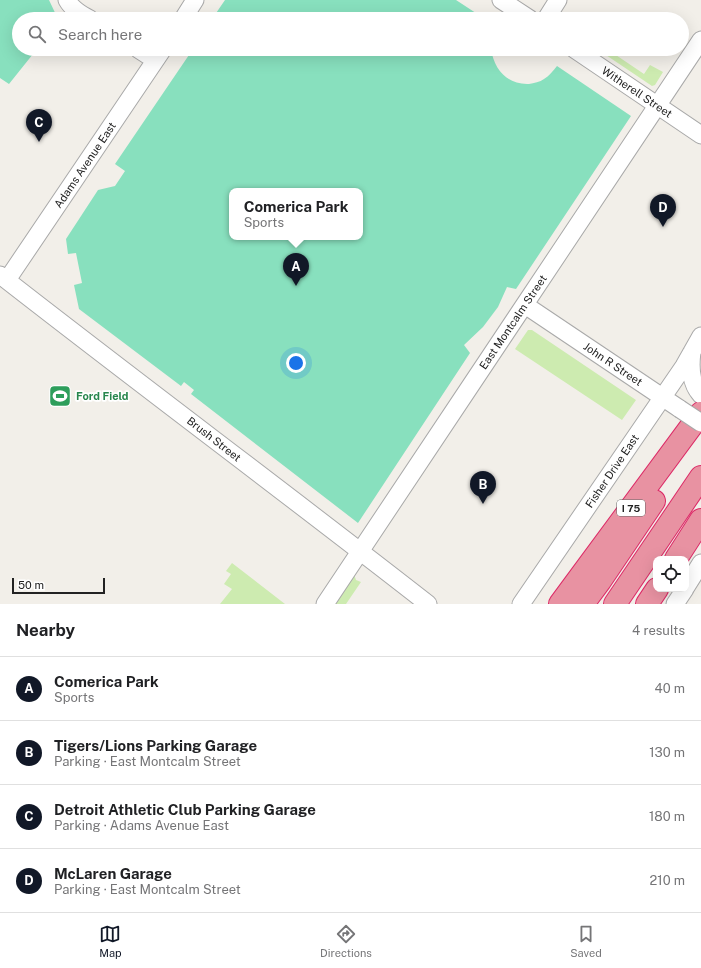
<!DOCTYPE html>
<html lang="en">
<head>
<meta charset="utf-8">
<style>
	body { margin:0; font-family:"Public Sans",sans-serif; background:#f6f6f6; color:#202124 }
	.controls { position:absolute; right:12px; bottom:12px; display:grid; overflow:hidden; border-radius:8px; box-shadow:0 4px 16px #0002 }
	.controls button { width:36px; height:36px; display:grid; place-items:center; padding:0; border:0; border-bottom:1px solid #e0e0e0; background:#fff; color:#202124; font:20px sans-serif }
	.scale { position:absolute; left:12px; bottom:10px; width:93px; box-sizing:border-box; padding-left:4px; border:2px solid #222; border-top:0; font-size:11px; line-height:14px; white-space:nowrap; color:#222; -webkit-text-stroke:3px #fff; paint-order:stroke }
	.you { position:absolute; left:296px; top:363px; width:14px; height:14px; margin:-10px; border:3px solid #fff; border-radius:50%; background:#1a73e8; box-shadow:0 0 0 6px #1a73e833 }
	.badge { display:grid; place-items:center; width:26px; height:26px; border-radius:50%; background:#111827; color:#fff; font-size:13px; font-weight:700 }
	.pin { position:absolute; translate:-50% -33px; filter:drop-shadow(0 1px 2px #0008) }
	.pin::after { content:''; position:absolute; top:21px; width:14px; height:12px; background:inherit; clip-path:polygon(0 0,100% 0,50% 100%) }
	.popup { position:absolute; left:229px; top:188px; width:134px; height:52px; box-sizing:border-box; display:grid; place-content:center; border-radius:8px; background:#fff; filter:drop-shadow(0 1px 3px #0005); font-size:13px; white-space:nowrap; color:#757577 }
	.popup b { font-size:15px; color:#202124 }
	.popup::after { content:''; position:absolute; left:50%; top:100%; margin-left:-8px; border:8px solid transparent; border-top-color:#fff }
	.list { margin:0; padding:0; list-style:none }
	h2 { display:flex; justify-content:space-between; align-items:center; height:52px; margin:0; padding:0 16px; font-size:17px }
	h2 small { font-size:13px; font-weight:400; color:#757577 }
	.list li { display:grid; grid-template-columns:26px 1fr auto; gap:12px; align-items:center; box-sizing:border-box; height:64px; padding:0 16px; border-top:1px solid #e0e0e0 }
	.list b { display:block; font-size:15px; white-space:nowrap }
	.list p { margin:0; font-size:13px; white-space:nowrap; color:#757577 }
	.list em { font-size:13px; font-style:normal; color:#757577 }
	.icon { flex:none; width:22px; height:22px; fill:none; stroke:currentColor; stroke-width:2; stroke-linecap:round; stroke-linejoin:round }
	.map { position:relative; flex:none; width:701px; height:604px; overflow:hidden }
	.search { position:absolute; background:#fff; box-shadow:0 4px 16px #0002; left:12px; right:12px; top:12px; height:44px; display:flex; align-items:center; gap:10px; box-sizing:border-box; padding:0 14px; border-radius:22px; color:#757577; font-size:15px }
	.sheet { height:308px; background:#fff }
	nav { display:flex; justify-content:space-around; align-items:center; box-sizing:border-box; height:56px; border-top:1px solid #e0e0e0; background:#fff; font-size:11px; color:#757577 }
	nav a { display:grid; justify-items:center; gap:2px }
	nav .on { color:#111827 }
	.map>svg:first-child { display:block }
</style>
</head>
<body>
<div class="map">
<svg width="701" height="604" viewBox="0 0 701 604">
	<rect width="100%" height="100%" fill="#f2efe9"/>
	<path fill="#cdebb0" d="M 597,49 L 607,49 L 644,74 L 650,65 L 663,72 L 655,85 L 652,86 Z
		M 528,330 L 532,330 L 636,400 L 622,420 L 515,349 Z
		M 232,563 L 285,604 L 220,604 L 232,589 L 224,584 L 231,574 L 226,571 Z
		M 354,574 L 356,580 L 361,582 L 346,604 L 333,604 Z"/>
	<path fill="#88e0be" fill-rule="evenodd" d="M 0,0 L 49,0 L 58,19 L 19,19 L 19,49 L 37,49 L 9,84 L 0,78 Z
		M 225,0 L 456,0 L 485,19 L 212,19 Z
		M 193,49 L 491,49 C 494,69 507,85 529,84 C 534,83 540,82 544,79 C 549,76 553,71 557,66 L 631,116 L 516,289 L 507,287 L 498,307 L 483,327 L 464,345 L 470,353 L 358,523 L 191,394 L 194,390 L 184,382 L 181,386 L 79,309 L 74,285 L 82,283 L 76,253 L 68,254 L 66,239 L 98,190 L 115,186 L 125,171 L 115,164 ZM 232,191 L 360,191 L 360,237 L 232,237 Z"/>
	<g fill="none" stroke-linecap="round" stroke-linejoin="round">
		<g stroke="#a9a9a9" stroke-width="19">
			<path id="minor" d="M 67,0 C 72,9 81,14 90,19
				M 501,0 L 530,19
				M 183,19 L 195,0
				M 546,19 L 558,0
				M 138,49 L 155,60
				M 574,49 L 701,135
				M 0,275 C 142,386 286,493 428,604
				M 7,280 L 163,49
				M 525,305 L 680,409
				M 692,352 C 690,367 690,383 701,395
				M 686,587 L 701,563
				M 325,604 L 701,40
				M 521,604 L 684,366 L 701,336
				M 675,604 L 685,589"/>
		</g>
		<g stroke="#dc2a67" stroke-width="24">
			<path id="highway" d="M 676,559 L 701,520
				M 560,604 L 701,413
				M 583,604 L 600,581 L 654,501
				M 615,604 L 701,477
				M 647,604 L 657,589"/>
		</g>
		<use href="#minor" stroke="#fff" stroke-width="17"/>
		<use href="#highway" stroke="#e892a2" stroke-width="22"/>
		<g stroke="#a9a9a9" stroke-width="19" stroke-linecap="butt">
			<path id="minor-bridge" d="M 680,409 L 701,423"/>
		</g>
		<use href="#minor-bridge" stroke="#fff" stroke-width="17"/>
	</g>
	<defs>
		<g id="stadium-square" transform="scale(1.15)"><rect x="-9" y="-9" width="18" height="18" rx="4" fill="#2e9e5b" stroke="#fff"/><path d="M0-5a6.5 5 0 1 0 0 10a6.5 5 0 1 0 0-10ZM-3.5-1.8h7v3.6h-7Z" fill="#fff"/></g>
	</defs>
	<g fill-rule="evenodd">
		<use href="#stadium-square" x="60" y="396"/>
	</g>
	<g text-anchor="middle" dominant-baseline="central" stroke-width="3.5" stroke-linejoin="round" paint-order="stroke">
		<rect fill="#fff" stroke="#646464" stroke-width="1" x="617" y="500" width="28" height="16" rx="3"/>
		<g font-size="10" font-weight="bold" fill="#222">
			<text x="631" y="508">I 75</text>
		</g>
		<g font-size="11" fill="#222" stroke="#fff">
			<text transform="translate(637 92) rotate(34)">Witherell Street</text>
			<text transform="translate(85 165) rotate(-56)">Adams Avenue East</text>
			<text transform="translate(513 322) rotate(-56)">East Montcalm Street</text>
			<text transform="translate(613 364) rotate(34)">John R Street</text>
			<text transform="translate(214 439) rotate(38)">Brush Street</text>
			<text transform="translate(612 471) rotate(-56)">Fisher Drive East</text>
		</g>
		<g font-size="11" font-weight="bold" fill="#27864d" stroke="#fff" text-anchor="start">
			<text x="76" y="396">Ford Field</text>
		</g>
	</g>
</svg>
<div class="controls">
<button><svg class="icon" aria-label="locate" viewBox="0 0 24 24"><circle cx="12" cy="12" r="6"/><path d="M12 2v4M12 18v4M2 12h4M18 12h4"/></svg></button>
</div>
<div class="scale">50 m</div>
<div class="you"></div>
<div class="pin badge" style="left:296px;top:286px">A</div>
<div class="popup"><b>Comerica Park</b>Sports</div>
<div class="pin badge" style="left:483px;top:504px">B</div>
<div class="pin badge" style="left:39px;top:142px">C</div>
<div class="pin badge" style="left:663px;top:227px">D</div>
<div class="search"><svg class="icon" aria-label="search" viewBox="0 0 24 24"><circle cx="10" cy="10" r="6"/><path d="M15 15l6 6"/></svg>Search here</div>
</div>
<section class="sheet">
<h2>Nearby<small>4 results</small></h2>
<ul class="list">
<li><span class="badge">A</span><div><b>Comerica Park</b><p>Sports</p></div><em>40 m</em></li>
<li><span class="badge">B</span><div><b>Tigers/Lions Parking Garage</b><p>Parking · East Montcalm Street</p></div><em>130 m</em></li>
<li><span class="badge">C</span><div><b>Detroit Athletic Club Parking Garage</b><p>Parking · Adams Avenue East</p></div><em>180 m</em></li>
<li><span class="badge">D</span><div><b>McLaren Garage</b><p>Parking · East Montcalm Street</p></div><em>210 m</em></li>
</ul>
</section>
<nav>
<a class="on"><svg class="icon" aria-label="map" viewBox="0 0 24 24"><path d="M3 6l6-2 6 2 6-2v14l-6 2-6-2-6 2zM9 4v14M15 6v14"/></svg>Map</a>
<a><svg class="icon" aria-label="directions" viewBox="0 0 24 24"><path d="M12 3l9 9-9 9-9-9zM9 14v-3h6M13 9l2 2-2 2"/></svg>Directions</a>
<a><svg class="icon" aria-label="saved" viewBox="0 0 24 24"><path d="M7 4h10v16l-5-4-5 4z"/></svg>Saved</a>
</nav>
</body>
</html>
